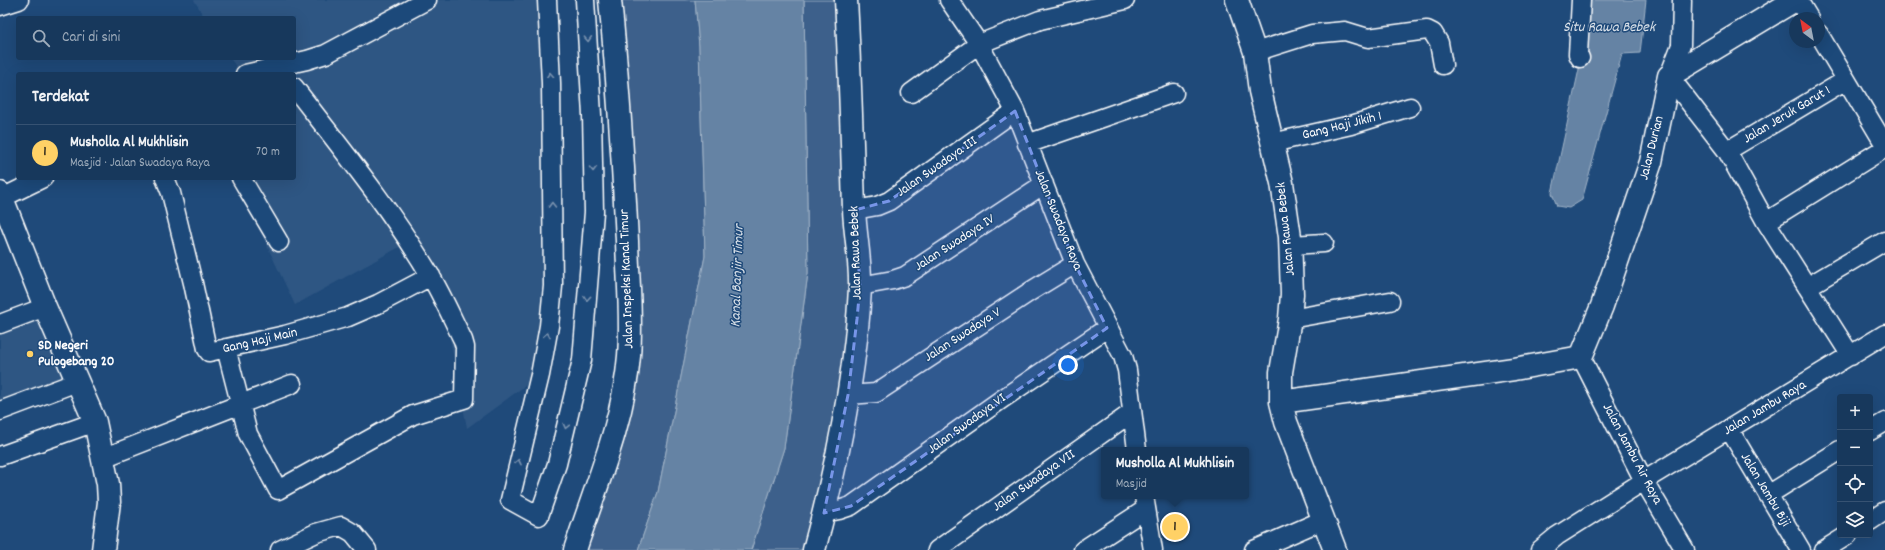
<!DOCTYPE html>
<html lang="id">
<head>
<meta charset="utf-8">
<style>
	body { margin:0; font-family:Dekko,sans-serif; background:#244365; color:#f1f3f6 }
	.controls { position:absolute; right:12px; bottom:12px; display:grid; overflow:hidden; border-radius:4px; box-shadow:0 4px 16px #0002 }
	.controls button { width:36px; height:36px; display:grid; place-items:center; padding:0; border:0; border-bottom:1px solid #365272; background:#17385c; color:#f1f3f6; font:20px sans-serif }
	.compass { position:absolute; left:1789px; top:12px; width:36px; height:36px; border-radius:50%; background:#17385c; box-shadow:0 4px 16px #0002; rotate:328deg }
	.you { position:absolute; left:1068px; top:365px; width:14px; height:14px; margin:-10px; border:3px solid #fff; border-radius:50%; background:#1a73e8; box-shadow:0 0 0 6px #1a73e833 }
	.badge { display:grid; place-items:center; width:26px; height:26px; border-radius:50%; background:#ffd166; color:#111; font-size:13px; font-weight:700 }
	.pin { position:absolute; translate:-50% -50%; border:2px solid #fff; box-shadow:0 1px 4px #0006 }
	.popup { position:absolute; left:1101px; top:447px; width:148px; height:52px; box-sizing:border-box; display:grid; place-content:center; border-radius:4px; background:#17385c; filter:drop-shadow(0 1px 3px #0005); font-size:13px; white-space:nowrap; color:#9eacbb }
	.popup b { font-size:15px; color:#f1f3f6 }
	.popup::after { content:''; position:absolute; left:50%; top:100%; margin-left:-8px; border:8px solid transparent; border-top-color:#17385c }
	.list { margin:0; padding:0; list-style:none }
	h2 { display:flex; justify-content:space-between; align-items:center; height:52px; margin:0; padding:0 16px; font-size:17px }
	h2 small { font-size:13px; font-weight:400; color:#9eacbb }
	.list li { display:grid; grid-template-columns:26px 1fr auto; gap:12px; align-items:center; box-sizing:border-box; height:56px; padding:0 16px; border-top:1px solid #365272 }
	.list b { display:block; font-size:15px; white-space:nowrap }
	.list p { margin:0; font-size:13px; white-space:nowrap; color:#9eacbb }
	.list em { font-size:13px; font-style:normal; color:#9eacbb }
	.icon { flex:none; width:22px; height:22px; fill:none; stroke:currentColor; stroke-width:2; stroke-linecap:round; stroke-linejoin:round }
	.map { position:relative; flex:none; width:1885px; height:550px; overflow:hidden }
	.search { position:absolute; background:#17385c; box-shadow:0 4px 16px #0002; left:16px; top:16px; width:280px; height:44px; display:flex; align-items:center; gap:10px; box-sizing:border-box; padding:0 14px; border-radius:4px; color:#9eacbb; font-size:15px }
	.panel { position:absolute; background:#17385c; box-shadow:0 4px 16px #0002; left:16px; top:72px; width:280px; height:108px; border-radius:4px }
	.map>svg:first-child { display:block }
</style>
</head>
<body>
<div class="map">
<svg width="1885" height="550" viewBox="0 0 1885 550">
	<rect width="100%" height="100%" fill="#1f4a7a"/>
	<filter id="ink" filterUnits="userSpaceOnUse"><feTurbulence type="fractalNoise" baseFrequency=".025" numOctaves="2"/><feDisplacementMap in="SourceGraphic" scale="8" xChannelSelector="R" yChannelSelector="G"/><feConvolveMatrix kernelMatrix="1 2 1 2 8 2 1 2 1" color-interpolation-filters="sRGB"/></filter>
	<g filter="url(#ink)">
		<path fill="#2e5683" d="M 194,0 L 546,0 L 552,214 L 540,375 L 467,428 L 447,323 L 405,244 L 295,305 L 235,178 L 294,178 L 294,74 L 241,74 L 230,58 L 294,58 L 294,18 L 205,18 Z
			M 39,311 L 71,380 L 0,408 L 0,327 Z"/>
		<path fill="#3c618b" stroke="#9eb0c5" d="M 609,0 L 695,0 L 699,46 L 705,256 L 658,492 L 638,550 L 572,550 L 625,386 Z
			M 804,0 L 846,0 L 860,286 L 814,550 L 751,550 L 784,448 L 808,273 Z"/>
		<path fill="#6583a4" stroke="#a3b5c8" d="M 695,0 L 804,0 L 808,273 L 784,448 L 751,550 L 638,550 L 658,492 L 705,256 L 699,46 Z
			M 1583,0 L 1646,0 L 1640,53 L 1622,54 L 1582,200 L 1569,208 L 1557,206 L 1552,193 L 1581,60 Z"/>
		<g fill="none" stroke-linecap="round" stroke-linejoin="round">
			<g stroke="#fff" stroke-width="21">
				<path id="street" d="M 547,0 L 551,83 L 553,286 L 549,326 L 540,375 L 510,500 L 539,516 L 557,464 L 582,360 L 594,212 L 592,115 L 585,0
					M 949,0 L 979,44 L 1015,111 L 1075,264 L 1123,356 L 1127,370 L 1137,450
					M 1682,0 L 1681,45 L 1669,76 L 1727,151 L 1766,222 L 1851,356
					M 1798,0 L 1809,18
					M 0,6 L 19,0
					M 1819,34 L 1885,145
					M 1255,52 L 1312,34 L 1345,31 L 1368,38 L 1427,30 L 1433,33 L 1439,43 L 1443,65
					M 1580,58 L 1578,54 L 1581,0
					M 245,74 L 307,60 L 326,54 L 427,0
					M 911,93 L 979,44 L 1040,20 L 1125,0
					M 1272,143 L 1351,125 L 1410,107
					M 1027,144 L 1174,93
					M 1727,151 L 1846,80
					M 165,178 L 171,193 L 193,283 L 207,349 L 209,352 L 285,335 L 348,317 L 378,304 L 431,276
					M 241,178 L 279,242
					M 0,199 L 43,178
					M 855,210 L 877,206 L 889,201 L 1015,111
					M 1766,222 L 1885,148
					M 1291,245 L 1324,243
					M 860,286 L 893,280 L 905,276 L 1044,184
					M 1807,287 L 1885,241
					M 1290,319 L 1390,301
					M 0,324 L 45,307
					M 226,348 L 248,434 L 278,490 L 413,415 L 464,399 L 465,347 L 463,340 C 452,318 442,295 430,275 C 390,208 341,148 294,87
					M 1581,357 L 1644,481 L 1685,550
					M 848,395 L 876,393 L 1031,291 L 1075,264
					M 0,411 L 77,382
					M 1729,429 L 1801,550
					M 1870,431 L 1885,422
					M 0,456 L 95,422
					M 103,458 L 292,384
					M 1768,495 L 1840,450
					M 1144,496 L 1153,550
					M 824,513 L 839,510 L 851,506 L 1002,399 L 1107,328
					M 1870,521 L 1885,511
					M 280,550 L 316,533 L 341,526 L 353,533 L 367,550
					M 937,550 L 1131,413
					M 1083,550 L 1146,509
					M 1254,550 L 1323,520
					M 1540,550 L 1557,536 L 1650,477 L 1885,334
					M 1824,550 L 1848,535"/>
			</g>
			<g stroke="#fff" stroke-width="25">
				<path id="secondary" d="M 1237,0 L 1255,52 L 1260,91 L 1282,183 L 1290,237 L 1292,294 L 1290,319 L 1281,372 L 1281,402 L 1286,422 L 1335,550
					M 0,193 L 45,307 L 95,422 L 108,484 L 109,502 L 103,550
					M 1281,402 L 1514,369 L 1581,357 L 1602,306 L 1651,162 L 1669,76 L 1795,0
					M 575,550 C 595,488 624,421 629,356 C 632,318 628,279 627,241 C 623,160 618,80 610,0
					M 814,550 C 837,465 856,376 860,288 C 861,262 855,235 854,209 C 852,139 850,70 846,0"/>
			</g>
			<use href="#street" stroke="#1f4a7a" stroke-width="18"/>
			<use href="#secondary" stroke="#1f4a7a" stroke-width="22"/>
		</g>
		<defs><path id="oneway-chevron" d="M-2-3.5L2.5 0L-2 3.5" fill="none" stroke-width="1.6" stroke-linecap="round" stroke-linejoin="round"/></defs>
		<g stroke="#7992af">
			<use href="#oneway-chevron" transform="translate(588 39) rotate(87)"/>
			<use href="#oneway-chevron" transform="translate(550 75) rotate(-93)"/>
			<use href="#oneway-chevron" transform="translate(593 169) rotate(89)"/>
			<use href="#oneway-chevron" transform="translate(552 205) rotate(-91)"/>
			<use href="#oneway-chevron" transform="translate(587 298) rotate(95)"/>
			<use href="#oneway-chevron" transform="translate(547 335) rotate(-80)"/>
			<use href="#oneway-chevron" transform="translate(566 426) rotate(103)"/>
			<use href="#oneway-chevron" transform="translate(518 462) rotate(-78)"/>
		</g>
	</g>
	<path fill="#7795e8" fill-opacity="0.2" stroke="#7795e8" stroke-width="3" stroke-dasharray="8 5" stroke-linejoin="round" d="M 1015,111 L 1075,264 L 1107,328 L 851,506 L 824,513 L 848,395 L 857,319 L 860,286 L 855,210 L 889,201 Z"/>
	<circle fill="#ffd166" stroke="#1f4a7a" stroke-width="1.5" cx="30" cy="354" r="4"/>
	<g text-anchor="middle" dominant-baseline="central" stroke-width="3" stroke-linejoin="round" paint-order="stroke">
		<g font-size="14" fill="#fff" stroke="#1f4a7a">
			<text transform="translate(1787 115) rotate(-31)">Jalan Jeruk Garut 1</text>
			<text transform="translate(1342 126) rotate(-14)">Gang Haji Jikih 1</text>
			<text transform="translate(1652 148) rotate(-76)">Jalan Durian</text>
			<text transform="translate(937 167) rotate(-35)">Jalan Swadaya III</text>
			<text transform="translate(1058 220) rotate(68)">Jalan Swadaya Raya</text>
			<text transform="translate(1286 229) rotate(-96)">Jalan Rawa Bebek</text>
			<text transform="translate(955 243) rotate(-33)">Jalan Swadaya IV</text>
			<text transform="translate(856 253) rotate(-92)">Jalan Rawa Bebek</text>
			<text transform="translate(627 279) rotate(-92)">Jalan Inspeksi Kanal Timur</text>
			<text transform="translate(963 335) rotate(-33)">Jalan Swadaya V</text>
			<text transform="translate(260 341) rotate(-13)">Gang Haji Main</text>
			<text transform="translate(1765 408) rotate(-31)">Jalan Jambu Raya</text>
			<text transform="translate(967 424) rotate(-36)">Jalan Swadaya VI</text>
			<text transform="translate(1632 454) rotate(62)">Jalan Jambu Air Raya</text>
			<text transform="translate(1034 481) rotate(-35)">Jalan Swadaya VII</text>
			<text transform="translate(1765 490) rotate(59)">Jalan Jambu Biji</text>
		</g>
		<g font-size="14" font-weight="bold" fill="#fff" stroke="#1f4a7a" text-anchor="start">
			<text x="38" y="346">SD Negeri<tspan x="38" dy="16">Pulogebang 20</tspan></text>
		</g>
		<g font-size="15" font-style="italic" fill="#d8e0e8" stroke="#1f4a7a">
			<text x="1609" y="28">Situ Rawa Bebek</text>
			<text transform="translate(738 276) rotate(-88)">Kanal Banjir Timur</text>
		</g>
	</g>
</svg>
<div class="controls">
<button>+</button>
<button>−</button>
<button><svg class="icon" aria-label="locate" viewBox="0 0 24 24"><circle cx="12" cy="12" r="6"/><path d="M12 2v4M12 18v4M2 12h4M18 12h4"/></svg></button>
<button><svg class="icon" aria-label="layers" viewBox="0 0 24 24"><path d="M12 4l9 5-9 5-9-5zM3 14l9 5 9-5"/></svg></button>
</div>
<svg class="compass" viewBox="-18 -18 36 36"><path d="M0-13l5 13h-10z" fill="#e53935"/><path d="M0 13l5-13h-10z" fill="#9eacbb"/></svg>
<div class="you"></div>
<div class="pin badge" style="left:1175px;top:527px">1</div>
<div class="popup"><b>Musholla Al Mukhlisin</b>Masjid</div>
<div class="search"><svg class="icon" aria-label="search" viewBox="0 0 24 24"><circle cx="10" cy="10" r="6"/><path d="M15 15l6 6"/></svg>Cari di sini</div>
<section class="panel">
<h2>Terdekat<small></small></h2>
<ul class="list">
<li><span class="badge">1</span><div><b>Musholla Al Mukhlisin</b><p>Masjid · Jalan Swadaya Raya</p></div><em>70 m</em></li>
</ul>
</section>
</div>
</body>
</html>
